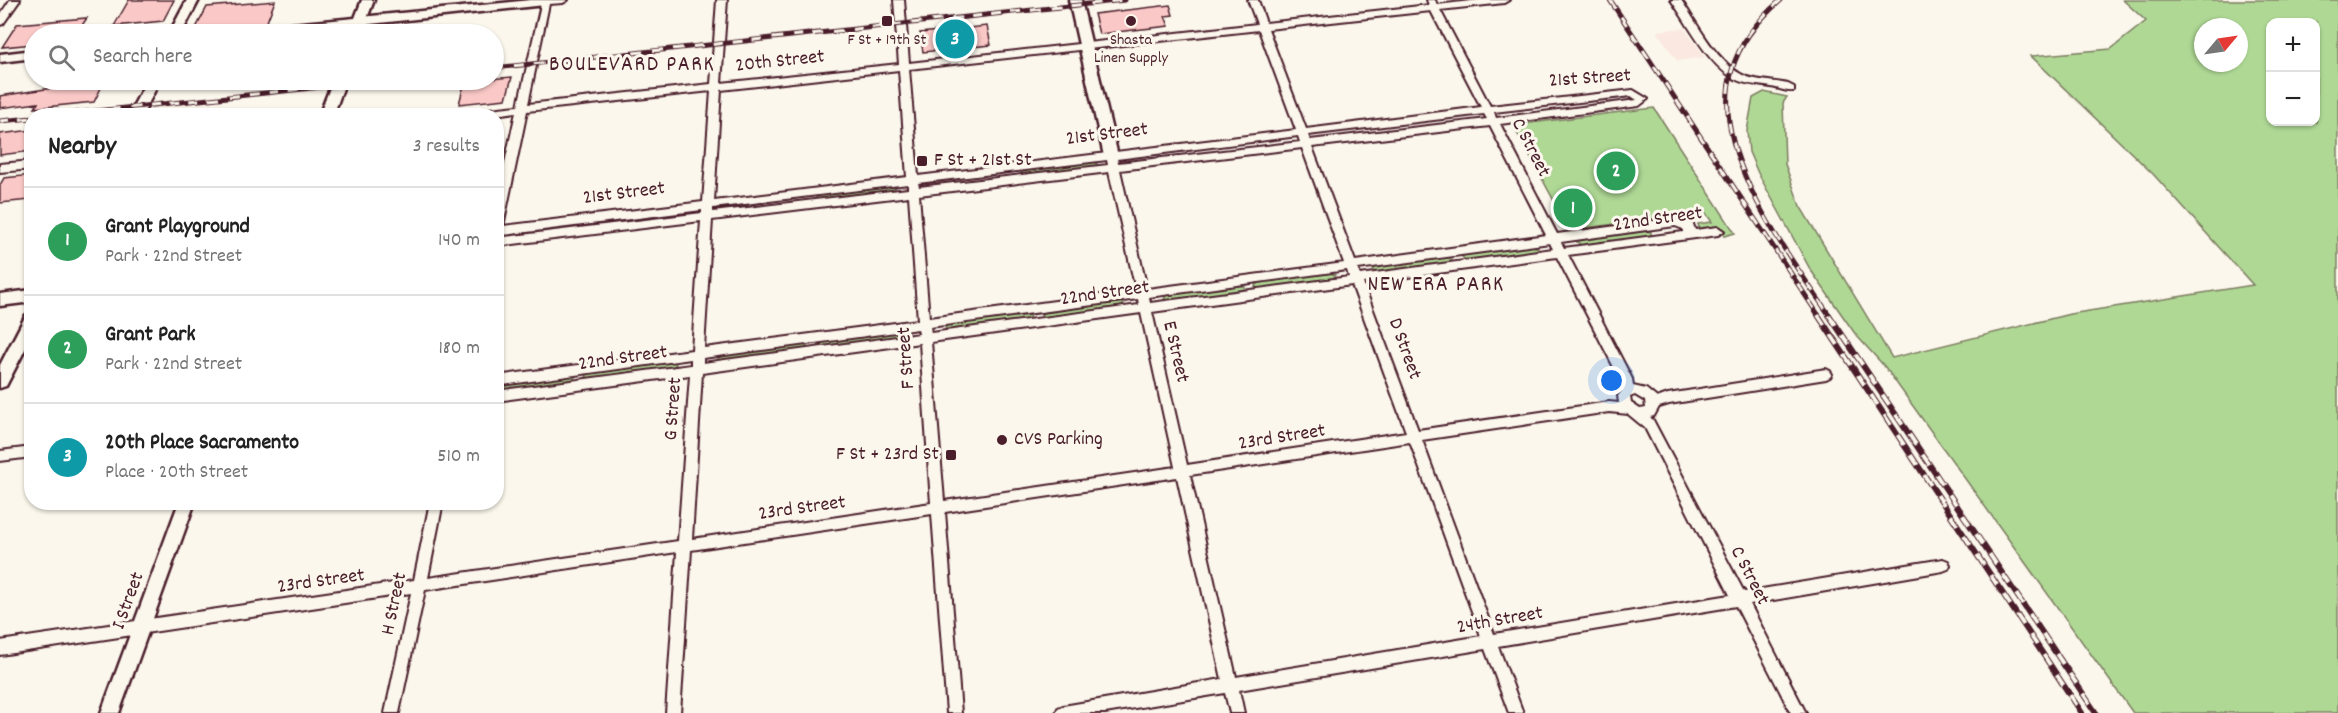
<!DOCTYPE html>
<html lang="en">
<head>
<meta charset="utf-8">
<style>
	body { margin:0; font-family:Dekko,sans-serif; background:#f6f6f6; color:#222 }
	.controls { position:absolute; right:18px; top:18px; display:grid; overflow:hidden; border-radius:12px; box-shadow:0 2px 4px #0004 }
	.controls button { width:54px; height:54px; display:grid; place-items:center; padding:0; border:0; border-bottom:2px solid #e0e0e0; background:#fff; color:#222; font:30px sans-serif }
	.compass { position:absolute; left:2194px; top:18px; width:54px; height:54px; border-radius:50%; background:#fff; box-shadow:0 2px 4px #0004; rotate:61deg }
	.you { position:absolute; left:1612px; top:381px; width:21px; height:21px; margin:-15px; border:4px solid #fff; border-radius:50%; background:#1a73e8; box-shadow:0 0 0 9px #1a73e833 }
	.badge { display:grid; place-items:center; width:39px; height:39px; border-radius:50%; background:#db2777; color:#fff; font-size:20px; font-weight:700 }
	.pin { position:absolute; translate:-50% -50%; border:3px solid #fff; box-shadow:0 2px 6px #0006 }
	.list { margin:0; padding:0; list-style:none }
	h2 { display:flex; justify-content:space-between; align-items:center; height:78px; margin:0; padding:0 24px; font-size:26px }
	h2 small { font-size:20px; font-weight:400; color:#767676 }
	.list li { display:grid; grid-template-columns:39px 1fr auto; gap:18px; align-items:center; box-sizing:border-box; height:108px; padding:0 24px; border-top:2px solid #e0e0e0 }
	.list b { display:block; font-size:22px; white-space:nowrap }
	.list p { margin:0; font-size:20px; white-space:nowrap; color:#767676 }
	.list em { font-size:20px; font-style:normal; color:#767676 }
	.icon { flex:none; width:33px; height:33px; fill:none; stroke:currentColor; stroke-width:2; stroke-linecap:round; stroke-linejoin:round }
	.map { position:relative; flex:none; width:2338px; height:713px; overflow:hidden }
	.search { position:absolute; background:#fff; box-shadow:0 2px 4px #0004; left:24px; top:24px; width:480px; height:66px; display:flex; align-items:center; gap:15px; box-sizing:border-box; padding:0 21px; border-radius:33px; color:#767676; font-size:22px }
	.panel { position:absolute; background:#fff; box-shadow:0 2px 4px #0004; left:24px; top:108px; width:480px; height:402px; border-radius:24px }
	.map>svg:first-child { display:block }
</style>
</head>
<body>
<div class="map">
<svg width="2338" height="713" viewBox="0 0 2338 713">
	<rect width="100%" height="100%" fill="#fbf7ec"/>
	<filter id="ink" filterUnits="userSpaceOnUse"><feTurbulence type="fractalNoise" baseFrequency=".0167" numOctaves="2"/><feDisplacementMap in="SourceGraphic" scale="12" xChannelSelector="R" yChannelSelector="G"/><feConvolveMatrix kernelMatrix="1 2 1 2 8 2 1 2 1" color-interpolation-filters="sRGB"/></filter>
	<g filter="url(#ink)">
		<path fill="#fbe9e1" d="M 1684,28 L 1705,57 L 1677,61 L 1657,31 Z"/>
		<path fill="#afd895" stroke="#7c7c60" stroke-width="1.5" fill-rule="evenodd" d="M 2123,0 L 2338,0 L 2338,713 L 2133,713 L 1885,367 L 1856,335 L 1810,269 L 1758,173 L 1749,152 L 1747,131 L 1753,98 L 1764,92 L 1787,97 L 1783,103 L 1785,164 L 1800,206 L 1892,358 L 2070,314 L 2253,285 L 2153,174 L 2031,56 L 2111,49 L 2146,21 ZM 2270,22 L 2316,22 L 2316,122 L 2270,122 ZM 2203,27 L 2239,27 L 2239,63 L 2203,63 Z
			M 1654,108 L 1735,233 L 1724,236 L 1719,227 L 1699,229 L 1698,224 L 1712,222 L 1705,212 L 1570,230 L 1516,131 L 1522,124 Z
			M 1093,161 L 1097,164 L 1094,167 L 1025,175 L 1021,173 L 1024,170 Z
			M 892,186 L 895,188 L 892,191 L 821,200 L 816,198 L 820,194 Z
			M 1646,231 L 1651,232 L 1651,236 L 1581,245 L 1577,242 L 1578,240 Z
			M 1533,246 L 1538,248 L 1538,250 L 1467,261 L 1462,257 L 1464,255 Z
			M 1448,257 L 1452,260 L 1450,263 L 1377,273 L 1373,270 L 1376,267 Z
			M 1331,273 L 1335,275 L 1333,279 L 1259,289 L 1255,286 L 1258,282 Z
			M 1241,285 L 1245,287 L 1243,291 L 1169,301 L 1164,299 L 1167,295 Z
			M 1120,301 L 1124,304 L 1121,307 L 1046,318 L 1041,315 L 1044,311 Z
			M 1026,314 L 1030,316 L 1027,320 L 950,330 L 945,328 L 948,324 Z
			M 902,330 L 905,334 L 902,337 L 823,347 L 818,345 L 821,341 Z
			M 803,343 L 807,346 L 803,350 L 722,361 L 718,359 L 720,355 Z
			M 673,361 L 676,364 L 672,368 L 590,379 L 586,376 L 590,372 Z
			M 574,374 L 575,377 L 571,381 L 497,391 L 496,384 Z"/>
		<path fill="#fac9c7" stroke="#4a1f2b" stroke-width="1.5" d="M 129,0 L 174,0 L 163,21 L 114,26 Z
			M 275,1 L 266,24 L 195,30 L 207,7 Z
			M 1170,5 L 1173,15 L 1165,16 L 1169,26 L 1099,34 L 1094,14 Z
			M 87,18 L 76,34 L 34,34 L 34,44 L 2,47 L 17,24 Z
			M 987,26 L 991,45 L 923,52 L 920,33 Z
			M 512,77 L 506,99 L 459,104 L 465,81 Z
			M 100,80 L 98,83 L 104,82 L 94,102 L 35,108 L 38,103 L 0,108 L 0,96 L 52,88 L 54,84 Z
			M 32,130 L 32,151 L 0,155 L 0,134 Z
			M 32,175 L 30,200 L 0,203 L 0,185 L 4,178 Z"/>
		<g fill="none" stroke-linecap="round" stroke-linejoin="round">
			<g stroke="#4a1f2b" stroke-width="4">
				<path id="minor" d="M 10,0 L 20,0 L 3,24 L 0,25 L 0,15 Z
					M 542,0 L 568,0 L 563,3 L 549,4 L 528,104 L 711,84 L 717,0 L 727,0 L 721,83 L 899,64 L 894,0 L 904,0 L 909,63 L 1257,24 L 1248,0 L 1258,0 L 1266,23 L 1429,5 L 1427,0 L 1435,0 L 1437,5 L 1479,0 L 1509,0 L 1504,3 L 1440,10 L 1490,106 L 1633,90 L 1648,99 L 1639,106 L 1500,124 L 1557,234 L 1676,218 L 1693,224 L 1695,230 L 1718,227 L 1724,231 L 1718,235 L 1568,255 L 1632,379 L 1633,386 L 1646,389 L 1657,398 L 1668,394 L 1826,369 L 1830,371 L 1832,374 L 1830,377 L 1826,379 L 1669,404 L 1659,407 L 1654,416 L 1650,417 L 1653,420 L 1744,592 L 1943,559 L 1948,561 L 1950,565 L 1948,569 L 1943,571 L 1750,604 L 1806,713 L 1791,713 L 1736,606 L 1498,646 L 1523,713 L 1509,713 L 1485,649 L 1239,690 L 1244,713 L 1230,713 L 1225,693 L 1105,713 L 1056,713 L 1058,708 L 1063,706 L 1222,679 L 1177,477 L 945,512 L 961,713 L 947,713 L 932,514 L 691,550 L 680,713 L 666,713 L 677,552 L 425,590 L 399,713 L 385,713 L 411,593 L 0,655 L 0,641 L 414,580 L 430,502 L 443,502 L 428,578 L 678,541 L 690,375 L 496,401 L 496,391 L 691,365 L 691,359 L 496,386 L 496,376 L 692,350 L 701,221 L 496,246 L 496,238 L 702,213 L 702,210 L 496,236 L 496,204 L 516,112 L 488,116 L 448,116 L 453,113 L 518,106 ZM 1431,11 L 1481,107 L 1306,129 L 1268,29 ZM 1259,30 L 1296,130 L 918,176 L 909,69 ZM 899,70 L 907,177 L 714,201 L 721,90 ZM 711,91 L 703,202 L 503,226 L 527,111 ZM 1631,96 L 1637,100 L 1496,118 L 1494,112 ZM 1484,114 L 1487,119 L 1310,140 L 1308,135 ZM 1490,126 L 1546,235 L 1355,261 L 1312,147 ZM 1298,136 L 1300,142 L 1118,163 L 1117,159 ZM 1302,148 L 1344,263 L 1147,289 L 1120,170 ZM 1107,160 L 1108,165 L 919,187 L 918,183 ZM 1109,172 L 1136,290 L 929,318 L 919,195 ZM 908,184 L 908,189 L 713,212 L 713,208 ZM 909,196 L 918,320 L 704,348 L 712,220 ZM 1675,226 L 1683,229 L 1683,232 L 1564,248 L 1561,242 ZM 1550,243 L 1553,249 L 1360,275 L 1358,269 ZM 1557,257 L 1620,379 L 1622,391 L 1618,396 L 1619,403 L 1609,402 L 1418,430 L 1363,283 ZM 1347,270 L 1349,277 L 1150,303 L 1149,297 ZM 1352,285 L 1406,432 L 1187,465 L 1152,312 ZM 1138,299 L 1139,305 L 931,333 L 930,327 ZM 1141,313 L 1175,467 L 944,501 L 931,342 ZM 918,329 L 919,334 L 703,363 L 703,358 ZM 920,343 L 931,503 L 692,539 L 702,373 ZM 1635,395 L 1645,401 L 1646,408 L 1640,409 L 1631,403 L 1630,397 ZM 1609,412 L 1628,414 L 1645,428 L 1730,595 L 1494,634 L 1422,440 ZM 1410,442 L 1481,636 L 1236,677 L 1190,475 Z
					M 1671,0 L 1681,0 C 1698,24 1718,66 1747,77 C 1760,81 1774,81 1788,84 L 1794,87 L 1794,91 C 1786,92 1779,88 1771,87 C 1761,85 1749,85 1739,81 C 1710,69 1689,25 1671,0 Z
					M 32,161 L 32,169 L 0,172 L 0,164 Z
					M 32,447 L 32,457 L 0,461 L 0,451 Z"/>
			</g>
			<g stroke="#4a1f2b" stroke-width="5">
				<path id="tertiary" d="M 531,0 L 552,0 L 545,5 L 361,25 L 355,21 L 361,17 Z
					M 1069,0 L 1081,0 L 1118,156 L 1111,160 L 1104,156 Z
					M 179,502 L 195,502 L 119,713 L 101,713 Z"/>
			</g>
			<g stroke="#4a1f2b" stroke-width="5">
				<path id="secondary" d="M 187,0 L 199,0 L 181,34 L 169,34 Z
					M 362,0 L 374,0 L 361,34 L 349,34 L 352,26 L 265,34 L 222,34 L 229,30 L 355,18 Z
					M 34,50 L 34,58 L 0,62 L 0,54 Z
					M 147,80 L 160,80 L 142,116 L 128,116 Z
					M 333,80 L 346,80 L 333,116 L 319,116 Z
					M 32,290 L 32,302 L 0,306 L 0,294 Z
					M 32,313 L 32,336 L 6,386 L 0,388 L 0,365 L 26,315 Z"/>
			</g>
			<use href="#minor" fill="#fbf7ec" fill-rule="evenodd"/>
			<use href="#tertiary" fill="#fbf7ec" fill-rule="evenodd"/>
			<use href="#secondary" fill="#fbf7ec" fill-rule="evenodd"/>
			<g stroke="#4a1f2b" stroke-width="5">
				<path id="rail-far1" d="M 1610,0 L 1819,316
					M 1781,0 C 1759,19 1740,41 1732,70 C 1708,150 1787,253 1830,316
					M 494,68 L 1125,0
					M 50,116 L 386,80
					M 0,121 L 32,118"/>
			</g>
			<g stroke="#4a1f2b" stroke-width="6">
				<path id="rail" d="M 1818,315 L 2082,713
					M 1829,315 L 2096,713"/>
			</g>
			<use href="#rail-far1" stroke="#fbf7ec" stroke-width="3" stroke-dasharray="10" stroke-linecap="butt"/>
			<use href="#rail" stroke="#fbf7ec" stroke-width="4" stroke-dasharray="12" stroke-linecap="butt"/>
		</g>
	</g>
	<g fill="#4a1f2b" stroke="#fbf7ec" stroke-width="2">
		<rect x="881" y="15" width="12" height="12" rx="3"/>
		<circle cx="1131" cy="21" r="6"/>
		<rect x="916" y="155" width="12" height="12" rx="3"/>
		<circle cx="1002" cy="440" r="6"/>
		<rect x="945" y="449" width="12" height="12" rx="3"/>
	</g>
	<g text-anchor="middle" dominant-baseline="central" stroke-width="6" stroke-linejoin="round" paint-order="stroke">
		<g font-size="16" fill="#4a1f2b" stroke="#fbf7ec">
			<text x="887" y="40">F St + 19th St</text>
			<text x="1131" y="40">Shasta<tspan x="1131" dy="18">Linen Supply</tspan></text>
		</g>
		<g font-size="20" fill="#4a1f2b" stroke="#fbf7ec">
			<text transform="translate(780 62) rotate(-6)">20th Street</text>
			<text transform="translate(1590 79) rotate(-4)">21st Street</text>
			<text transform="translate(1107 135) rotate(-7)">21st Street</text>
			<text transform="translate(1530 148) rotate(63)">C Street</text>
			<text transform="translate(624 194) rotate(-7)">21st Street</text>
			<text transform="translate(1658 220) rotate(-8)">22nd Street</text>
			<text transform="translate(1105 294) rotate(-8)">22nd Street</text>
			<text transform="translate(1404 349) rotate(70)">D Street</text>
			<text transform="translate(1175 352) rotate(77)">E Street</text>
			<text transform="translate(907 358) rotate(-94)">F Street</text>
			<text transform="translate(623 359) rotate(-8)">22nd Street</text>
			<text transform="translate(674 409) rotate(-86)">G Street</text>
			<text transform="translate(1282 438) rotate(-9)">23rd Street</text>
			<text transform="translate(802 509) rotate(-8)">23rd Street</text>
			<text transform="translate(1749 576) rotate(63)">C Street</text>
			<text transform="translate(321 582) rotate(-8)">23rd Street</text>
			<text transform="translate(129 601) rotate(-70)">I Street</text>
			<text transform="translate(395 604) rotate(-78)">H Street</text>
			<text transform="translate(1500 621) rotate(-10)">24th Street</text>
		</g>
		<g font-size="20" fill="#4a1f2b" stroke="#fbf7ec" text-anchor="start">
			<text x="934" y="161">F St + 21st St</text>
			<text x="1014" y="440">CVS Parking</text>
			<text x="939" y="455" text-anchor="end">F St + 23rd St</text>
		</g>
		<g font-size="22" letter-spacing="1.5" fill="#4a1f2b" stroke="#fbf7ec">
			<text x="632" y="65">BOULEVARD PARK</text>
			<text x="1436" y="285">NEW ERA PARK</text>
		</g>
	</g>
</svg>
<div class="controls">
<button>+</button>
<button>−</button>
</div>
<svg class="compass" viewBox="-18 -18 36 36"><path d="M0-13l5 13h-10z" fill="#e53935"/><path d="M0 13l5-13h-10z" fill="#767676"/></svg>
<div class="you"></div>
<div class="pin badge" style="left:1573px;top:208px;background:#2e9e5b">1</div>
<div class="pin badge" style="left:1616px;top:171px;background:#2e9e5b">2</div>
<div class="pin badge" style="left:955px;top:39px;background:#0f9aa8">3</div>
<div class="search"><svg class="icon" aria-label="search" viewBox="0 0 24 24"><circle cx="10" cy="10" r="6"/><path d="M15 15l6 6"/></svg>Search here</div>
<section class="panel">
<h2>Nearby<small>3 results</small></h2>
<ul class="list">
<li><span class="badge" style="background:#2e9e5b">1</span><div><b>Grant Playground</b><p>Park · 22nd Street</p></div><em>140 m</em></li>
<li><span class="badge" style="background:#2e9e5b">2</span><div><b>Grant Park</b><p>Park · 22nd Street</p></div><em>180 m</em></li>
<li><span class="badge" style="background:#0f9aa8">3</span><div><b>20th Place Sacramento</b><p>Place · 20th Street</p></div><em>510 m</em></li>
</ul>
</section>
</div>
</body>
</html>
